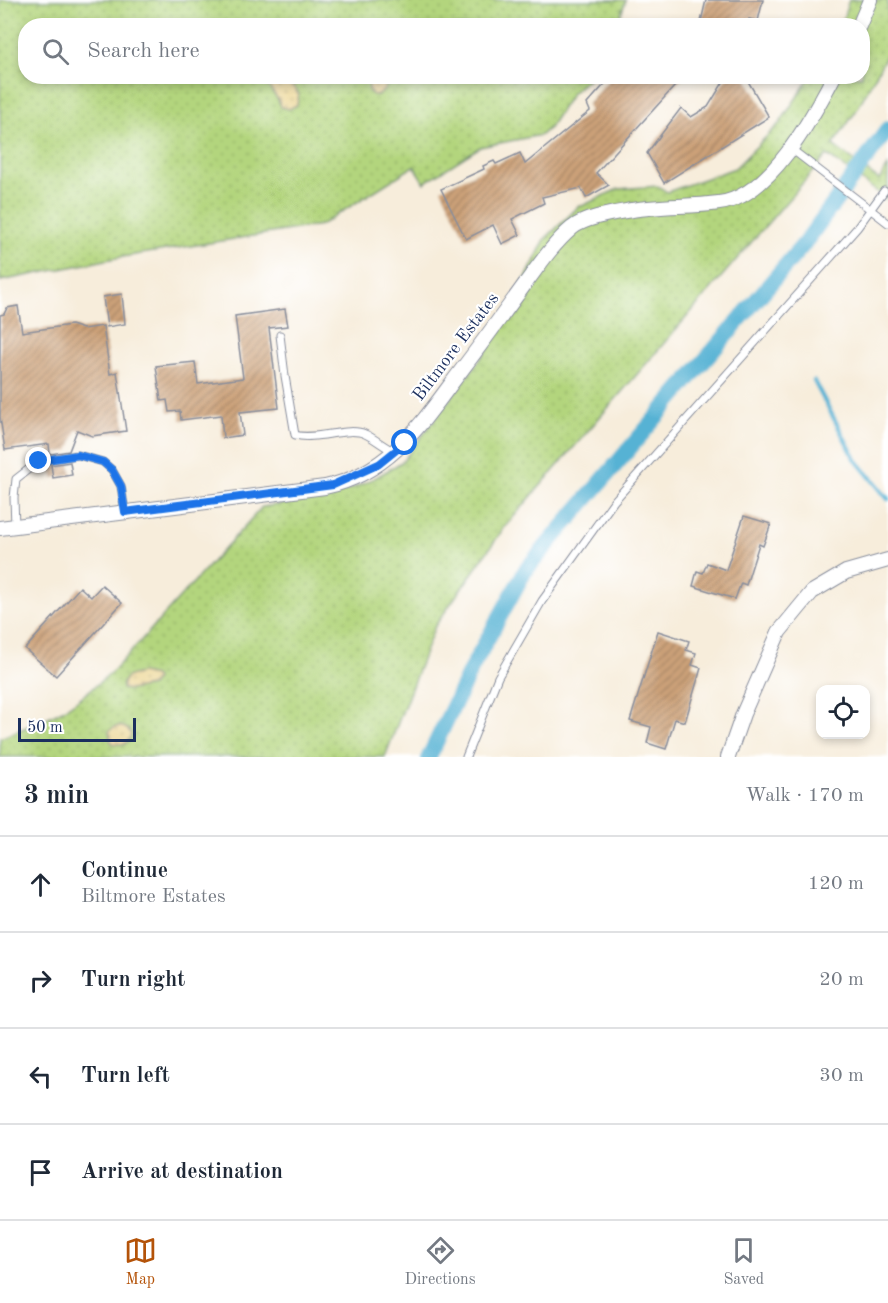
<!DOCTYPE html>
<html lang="en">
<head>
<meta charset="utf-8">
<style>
	body { margin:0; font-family:"Old Standard TT",serif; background:#f6f6f7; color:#1f2937 }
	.controls { position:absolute; right:18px; bottom:18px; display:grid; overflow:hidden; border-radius:12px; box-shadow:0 3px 9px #0003 }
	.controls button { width:54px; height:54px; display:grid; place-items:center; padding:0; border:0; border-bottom:2px solid #e0e1e3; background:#fff; color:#1f2937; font:30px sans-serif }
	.scale { position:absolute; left:18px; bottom:15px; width:118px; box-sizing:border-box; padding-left:6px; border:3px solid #1b2f5e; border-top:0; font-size:16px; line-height:21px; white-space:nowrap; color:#1b2f5e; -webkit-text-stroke:4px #fff; paint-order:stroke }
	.stop { position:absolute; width:18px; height:18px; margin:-14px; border:4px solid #1a73e8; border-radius:50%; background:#fff }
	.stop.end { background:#1a73e8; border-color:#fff; box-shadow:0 2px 6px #0008 }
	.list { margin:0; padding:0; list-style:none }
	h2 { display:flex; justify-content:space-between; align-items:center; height:78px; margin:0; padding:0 24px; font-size:26px }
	h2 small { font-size:20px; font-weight:400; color:#747a83 }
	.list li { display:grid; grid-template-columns:39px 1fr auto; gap:18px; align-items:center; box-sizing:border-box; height:96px; padding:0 24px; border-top:2px solid #e0e1e3 }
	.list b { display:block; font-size:22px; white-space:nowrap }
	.list p { margin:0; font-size:20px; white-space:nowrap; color:#747a83 }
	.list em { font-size:20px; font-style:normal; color:#747a83 }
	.icon { flex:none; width:33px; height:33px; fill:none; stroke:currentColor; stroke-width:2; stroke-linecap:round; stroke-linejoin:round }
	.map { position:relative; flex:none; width:888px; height:757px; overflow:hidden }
	.search { position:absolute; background:#fff; box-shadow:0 3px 9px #0003; left:18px; right:18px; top:18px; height:66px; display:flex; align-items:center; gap:15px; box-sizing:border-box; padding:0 21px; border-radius:24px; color:#747a83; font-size:22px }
	.sheet { height:462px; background:#fff }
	nav { display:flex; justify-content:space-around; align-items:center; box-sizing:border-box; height:84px; border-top:2px solid #e0e1e3; background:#fff; font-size:16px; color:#747a83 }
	nav a { display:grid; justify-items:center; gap:3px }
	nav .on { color:#b45309 }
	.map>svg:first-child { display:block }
</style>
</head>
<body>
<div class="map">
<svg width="888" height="757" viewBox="0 0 888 757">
	<defs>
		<pattern id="green-dots" width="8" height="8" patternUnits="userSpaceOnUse" patternTransform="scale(1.5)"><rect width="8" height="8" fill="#b3d57d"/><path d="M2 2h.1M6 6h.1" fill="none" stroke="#99b76e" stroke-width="1.8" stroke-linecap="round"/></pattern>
		<pattern id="sand-dots" width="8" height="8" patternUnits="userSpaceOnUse" patternTransform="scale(1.5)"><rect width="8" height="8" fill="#eeda9e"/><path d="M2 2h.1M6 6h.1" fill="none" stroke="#ccbb8a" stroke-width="1.8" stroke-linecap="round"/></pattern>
		<pattern id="building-hatch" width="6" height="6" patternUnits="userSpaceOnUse" patternTransform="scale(1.5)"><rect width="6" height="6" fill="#cca178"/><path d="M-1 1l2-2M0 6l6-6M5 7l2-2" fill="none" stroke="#a58466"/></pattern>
	</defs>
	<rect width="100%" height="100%" fill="#fff"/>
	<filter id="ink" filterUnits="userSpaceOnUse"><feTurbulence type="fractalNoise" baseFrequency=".0167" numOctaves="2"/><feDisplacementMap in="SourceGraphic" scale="12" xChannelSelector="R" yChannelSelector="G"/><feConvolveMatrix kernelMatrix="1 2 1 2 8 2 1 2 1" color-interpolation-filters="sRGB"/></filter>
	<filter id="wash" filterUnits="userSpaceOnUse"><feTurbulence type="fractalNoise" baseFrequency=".008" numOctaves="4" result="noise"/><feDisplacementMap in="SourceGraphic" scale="24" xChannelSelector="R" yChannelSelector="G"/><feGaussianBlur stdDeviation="1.35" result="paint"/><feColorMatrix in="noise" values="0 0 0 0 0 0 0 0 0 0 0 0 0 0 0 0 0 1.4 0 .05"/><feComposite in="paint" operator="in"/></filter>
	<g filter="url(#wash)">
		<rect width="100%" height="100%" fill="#f7eddb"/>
		<path fill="url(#green-dots)" stroke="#67826e" stroke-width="1.5" d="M 0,0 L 626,0 L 617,26 L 26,26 L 26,76 L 590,77 L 572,93 L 550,127 L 541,135 L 480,147 L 424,183 L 414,166 L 321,225 L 116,258 L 0,281 Z
			M 849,0 L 888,0 L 888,53 L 856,111 L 833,145 L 879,180 L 888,166 L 888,200 L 827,155 L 504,528 L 435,626 L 385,757 L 0,757 L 0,738 C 22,729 45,720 66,708 C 83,697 99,683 115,669 L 262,507 C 289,503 315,500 341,492 C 363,486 384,473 403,461 L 497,337 L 545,239 L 579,206 L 582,206 L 618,189 L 658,186 L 667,192 L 735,168 L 780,123 L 810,77 L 862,76 L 862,26 L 841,25 Z"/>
		<path fill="url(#sand-dots)" stroke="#84847e" stroke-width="1.5" d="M 271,76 L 286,77 L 299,94 L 297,105 L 289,109 L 281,107 C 279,104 279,101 277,98 C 272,90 265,88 271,76 Z
			M 368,77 L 389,77 L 384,90 L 379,95 L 373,95 L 369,91 Z
			M 141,673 L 154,676 L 156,679 L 151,686 L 130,690 L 122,689 C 122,676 131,675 141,673 Z
			M 120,726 L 126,728 L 131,733 L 130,738 L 125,744 L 114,744 L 111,742 L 109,731 L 114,727 Z"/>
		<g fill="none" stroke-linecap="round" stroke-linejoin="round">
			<path stroke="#56b2d4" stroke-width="4.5" d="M 814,381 L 856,460 L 888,499"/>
			<path stroke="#56b2d4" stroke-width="16" d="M 429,757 L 471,669 L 525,571 L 804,244 L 888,129"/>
		</g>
		<g id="blocks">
			<path fill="url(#building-hatch)" d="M 706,0 L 763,0 L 758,21 L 749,19 L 747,26 L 700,26 Z
				M 612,76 L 684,76 L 596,173 L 609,185 L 586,198 L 581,188 L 542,197 L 544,203 L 512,219 L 520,235 L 502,244 L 493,225 L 466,239 L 441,189 L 484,169 L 483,166 L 494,161 L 496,164 L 520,153 L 525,164 L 590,111 L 587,104 Z
				M 727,76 L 745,76 L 769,117 L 664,183 L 647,153 L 681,108 L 691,117 L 708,107 Z
				M 122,294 L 125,324 L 107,327 L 103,297 Z
				M 18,306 L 22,332 L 71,325 L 83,329 L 103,326 L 110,374 L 117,372 L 126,431 L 92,436 L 77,430 L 69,451 L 50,454 L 49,444 L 5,450 L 0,417 L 0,315 L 4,314 L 7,308 Z
				M 285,309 L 288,326 L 269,328 L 279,408 L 240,412 L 243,435 L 223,438 L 221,415 L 181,420 L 180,411 L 169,412 L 167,400 L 161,401 L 156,366 L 195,362 L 198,384 L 243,378 L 235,316 Z
				M 70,462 L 72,475 L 53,478 L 51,465 Z
				M 744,516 L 771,524 L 763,546 L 759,544 L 746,585 L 741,583 L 735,599 L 693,586 L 697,571 L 703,573 L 707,563 L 726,570 Z
				M 102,585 L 122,603 L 56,676 L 25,649 L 80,587 L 91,597 Z
				M 658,631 L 689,641 L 686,650 L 696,653 L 692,665 L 701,668 L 685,722 L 675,719 L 666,749 L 647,743 L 651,727 L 630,721 Z"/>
		</g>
	</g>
	<g filter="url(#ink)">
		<use href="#blocks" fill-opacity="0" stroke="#898e9c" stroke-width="1.5"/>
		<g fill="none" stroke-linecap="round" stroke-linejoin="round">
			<g stroke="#898e9c" stroke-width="9">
				<path id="lane" d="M 790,148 L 888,223
					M 280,335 L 285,376 L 295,435 C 316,441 348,426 365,434 C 374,438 383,446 393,451
					M 15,526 L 14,498 L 16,479 L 39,461 L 78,455 L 103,462 L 112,470 L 121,486 L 125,512
					M 466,757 L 498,677 L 542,601 L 614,501 L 857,228 L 884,191"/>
			</g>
			<g stroke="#898e9c" stroke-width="16">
				<path id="street" d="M 859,26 L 870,0
					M 0,528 L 325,487 C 391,473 423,421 460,372 C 482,343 504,313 525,284 C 539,265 554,243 572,228 C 586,217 615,213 632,210 C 661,205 690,207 719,203 C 770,197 812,118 834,76
					M 728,757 L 743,714 L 779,632 L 812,592 L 846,572 L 888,560"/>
			</g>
			<use href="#lane" stroke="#fff" stroke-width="7"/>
			<use href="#street" stroke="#fff" stroke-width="14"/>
		</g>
	</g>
	<g fill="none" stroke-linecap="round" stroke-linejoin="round" filter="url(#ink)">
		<path stroke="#1a73e8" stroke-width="8" d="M 39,461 L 78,455 L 103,462 L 112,470 L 121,486 L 125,512 L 333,485 L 379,464 L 405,443"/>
	</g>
	<g text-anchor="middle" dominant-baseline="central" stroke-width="4.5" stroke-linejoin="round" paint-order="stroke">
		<g font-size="18" fill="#1b2f5e" stroke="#fff">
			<text transform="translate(456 347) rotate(-53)">Biltmore Estates</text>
		</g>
	</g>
</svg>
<div class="controls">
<button><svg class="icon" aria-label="locate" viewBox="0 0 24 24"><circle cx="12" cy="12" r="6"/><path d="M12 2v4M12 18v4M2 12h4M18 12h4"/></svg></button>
</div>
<div class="scale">50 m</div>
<div class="stop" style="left:405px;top:443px"></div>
<div class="stop end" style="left:39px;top:461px"></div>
<div class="search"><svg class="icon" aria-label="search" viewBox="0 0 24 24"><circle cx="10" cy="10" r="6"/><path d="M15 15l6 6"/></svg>Search here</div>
</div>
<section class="sheet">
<h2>3 min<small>Walk · 170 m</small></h2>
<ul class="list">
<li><svg class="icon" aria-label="ahead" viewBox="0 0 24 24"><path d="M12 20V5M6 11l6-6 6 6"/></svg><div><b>Continue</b><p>Biltmore Estates</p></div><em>120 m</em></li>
<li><svg class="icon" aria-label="right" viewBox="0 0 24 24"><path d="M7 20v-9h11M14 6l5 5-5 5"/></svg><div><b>Turn right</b></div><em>20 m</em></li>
<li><svg class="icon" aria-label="left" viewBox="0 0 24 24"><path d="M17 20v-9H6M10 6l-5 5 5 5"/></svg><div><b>Turn left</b></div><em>30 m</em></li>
<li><svg class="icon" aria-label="arrive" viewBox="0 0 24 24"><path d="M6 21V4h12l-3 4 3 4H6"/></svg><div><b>Arrive at destination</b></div></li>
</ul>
</section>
<nav>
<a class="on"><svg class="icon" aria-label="map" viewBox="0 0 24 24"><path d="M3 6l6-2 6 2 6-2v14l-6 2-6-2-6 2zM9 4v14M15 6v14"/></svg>Map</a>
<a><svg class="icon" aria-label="directions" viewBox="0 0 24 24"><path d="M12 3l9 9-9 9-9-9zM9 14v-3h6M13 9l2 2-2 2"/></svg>Directions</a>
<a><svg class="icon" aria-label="saved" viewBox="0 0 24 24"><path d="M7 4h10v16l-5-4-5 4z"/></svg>Saved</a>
</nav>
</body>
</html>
